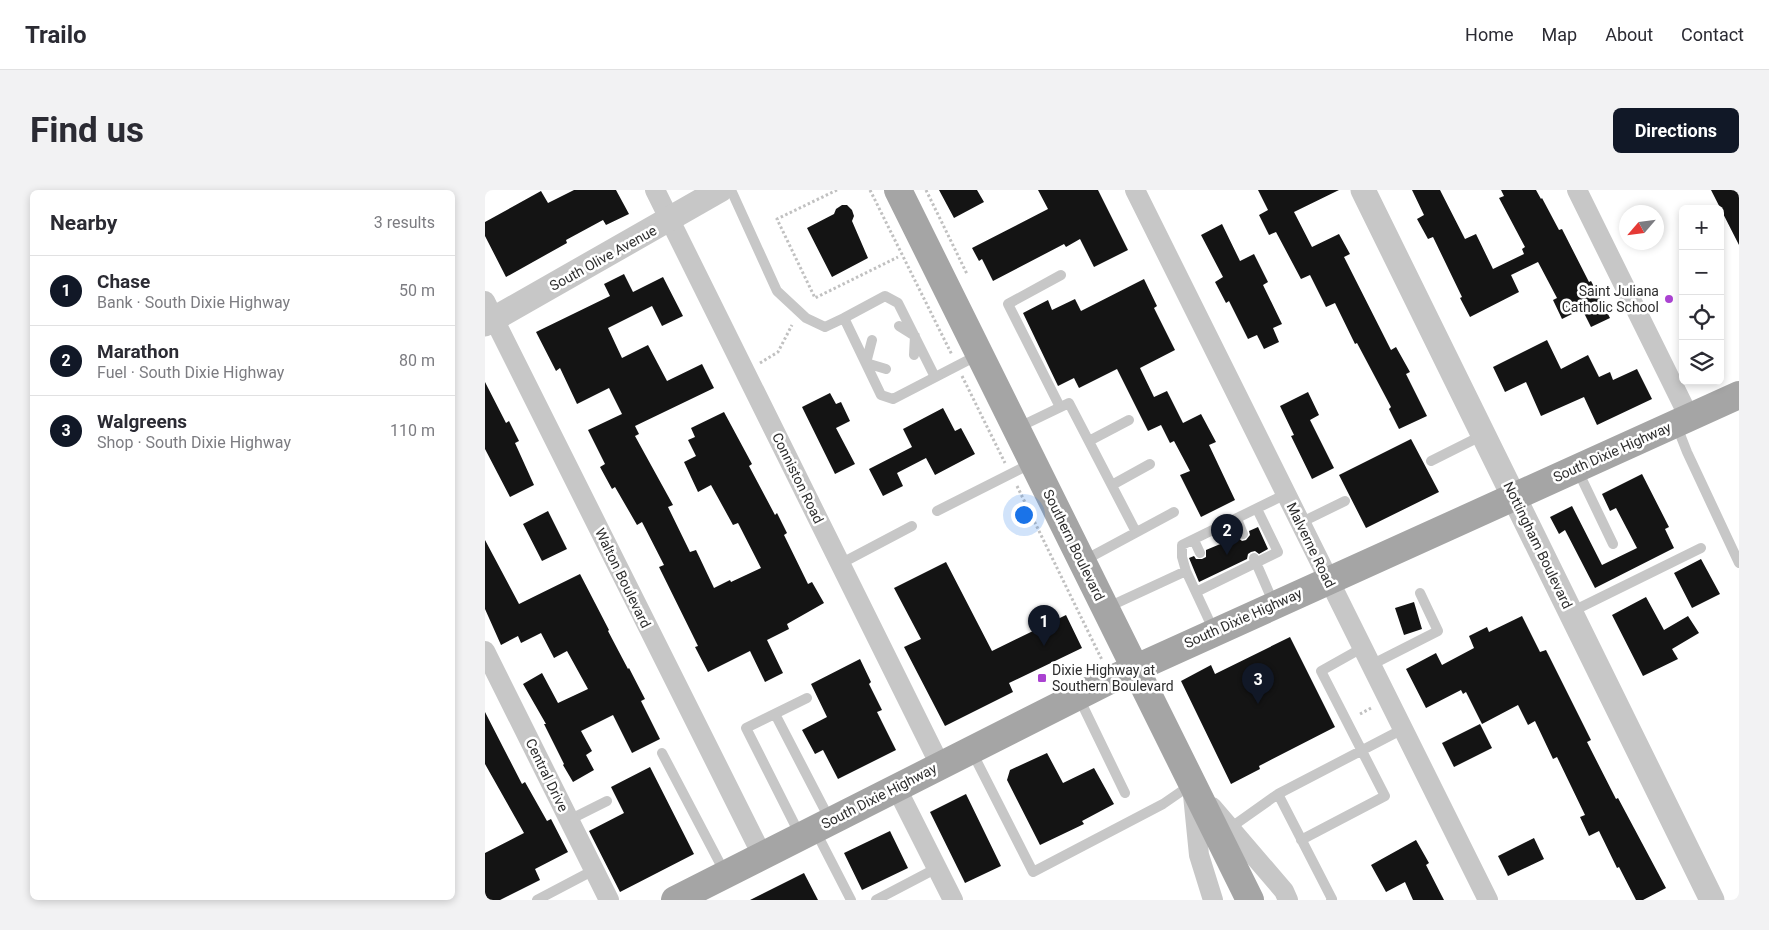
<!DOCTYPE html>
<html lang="en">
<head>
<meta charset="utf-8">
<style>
	body { margin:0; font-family:Roboto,sans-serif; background:#f2f2f3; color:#2b2b33 }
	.controls { position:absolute; right:15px; top:15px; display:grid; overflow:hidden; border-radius:8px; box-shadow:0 2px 8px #0003 }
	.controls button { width:45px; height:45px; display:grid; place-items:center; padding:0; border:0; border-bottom:1px solid #e1e1e2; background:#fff; color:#2b2b33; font:25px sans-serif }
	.compass { position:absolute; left:1134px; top:15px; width:45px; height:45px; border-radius:50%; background:#fff; box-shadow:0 2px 8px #0003; rotate:242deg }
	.you { position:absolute; left:538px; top:324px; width:18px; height:18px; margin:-12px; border:4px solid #fff; border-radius:50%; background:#1a73e8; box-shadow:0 0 0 8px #1a73e833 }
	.badge { display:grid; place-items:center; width:32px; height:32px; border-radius:50%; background:#111827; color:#fff; font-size:16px; font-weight:700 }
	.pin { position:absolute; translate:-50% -41px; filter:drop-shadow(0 1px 2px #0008) }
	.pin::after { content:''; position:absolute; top:26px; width:18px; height:15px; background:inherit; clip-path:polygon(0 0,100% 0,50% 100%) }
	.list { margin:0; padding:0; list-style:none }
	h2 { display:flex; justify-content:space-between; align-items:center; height:65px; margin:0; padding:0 20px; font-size:21px }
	h2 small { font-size:16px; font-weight:400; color:#7c7c81 }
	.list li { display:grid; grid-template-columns:32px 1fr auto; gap:15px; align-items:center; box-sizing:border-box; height:70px; padding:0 20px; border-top:1px solid #e1e1e2 }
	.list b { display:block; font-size:19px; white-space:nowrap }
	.list p { margin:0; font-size:16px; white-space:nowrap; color:#7c7c81 }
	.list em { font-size:16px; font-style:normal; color:#7c7c81 }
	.icon { flex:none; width:28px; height:28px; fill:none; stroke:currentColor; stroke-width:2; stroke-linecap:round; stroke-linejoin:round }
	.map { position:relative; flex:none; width:1254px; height:710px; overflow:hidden; border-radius:8px }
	header { display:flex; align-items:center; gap:30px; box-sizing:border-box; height:70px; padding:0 25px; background:#fff; border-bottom:1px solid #e1e1e2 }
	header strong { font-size:24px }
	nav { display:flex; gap:28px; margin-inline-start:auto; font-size:18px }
	.intro { display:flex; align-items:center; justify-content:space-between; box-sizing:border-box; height:120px; padding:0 30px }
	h1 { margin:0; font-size:35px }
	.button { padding:12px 22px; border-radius:8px; background:#111827; color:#fff; font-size:18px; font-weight:700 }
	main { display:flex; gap:30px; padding:0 30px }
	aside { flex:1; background:#fff; border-radius:8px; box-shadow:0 2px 8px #0003 }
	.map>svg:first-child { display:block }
</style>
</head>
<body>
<header>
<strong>Trailo</strong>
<nav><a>Home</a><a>Map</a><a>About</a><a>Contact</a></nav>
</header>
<div class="intro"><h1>Find us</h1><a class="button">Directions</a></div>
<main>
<aside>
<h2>Nearby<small>3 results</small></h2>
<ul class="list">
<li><span class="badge">1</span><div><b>Chase</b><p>Bank · South Dixie Highway</p></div><em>50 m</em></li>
<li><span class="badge">2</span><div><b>Marathon</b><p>Fuel · South Dixie Highway</p></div><em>80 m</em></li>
<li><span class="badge">3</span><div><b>Walgreens</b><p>Shop · South Dixie Highway</p></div><em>110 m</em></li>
</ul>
</aside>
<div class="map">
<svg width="1254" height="710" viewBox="0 0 1254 710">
	<rect width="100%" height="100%" fill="#fff"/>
	<path fill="#141414" d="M 89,0 L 131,0 L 144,24 L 121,35 L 118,30 L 81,50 L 82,53 L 21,87 L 0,46 L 0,32 L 56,1 L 63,13 Z
		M 454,0 L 492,0 L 499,12 L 469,28 Z
		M 553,0 L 613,0 L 643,60 L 609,77 L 595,49 L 581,57 L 579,54 L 508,91 L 497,69 L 494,71 L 487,58 L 563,19 Z
		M 773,0 L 854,0 L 809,22 L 827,57 L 854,44 L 865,64 L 859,67 L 906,160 L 911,157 L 925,182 L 921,184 L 942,226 L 914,239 L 904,219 L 906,217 L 872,153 L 870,154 L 850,113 L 841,117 L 825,85 L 816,89 L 791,42 L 784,45 L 774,25 L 783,20 Z
		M 927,0 L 955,0 L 980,49 L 991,44 L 1008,79 L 1039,64 L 1037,59 L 1040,57 L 1014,8 L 1019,6 L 1016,0 L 1051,0 L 1056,9 L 1057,8 L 1074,40 L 1077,39 L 1104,92 L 1106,91 L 1125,128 L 1106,137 L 1097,119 L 1077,129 L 1068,110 L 1072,108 L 1053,72 L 1026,85 L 1034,102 L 985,127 L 975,108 L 977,107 L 948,47 L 943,49 L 932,29 L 939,25 Z
		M 1226,0 L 1254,0 L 1254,55 Z
		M 357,15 L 362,15 L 367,20 L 369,26 L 367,31 L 383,68 L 347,87 L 322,38 L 349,24 L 351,19 Z
		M 737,34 L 755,71 L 769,64 L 783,92 L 778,95 L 797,134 L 788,138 L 794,152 L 779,159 L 772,145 L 763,149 L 744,111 L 741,113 L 730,92 L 738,87 L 716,45 Z
		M 139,84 L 148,102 L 178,87 L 198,126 L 177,136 L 167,116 L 123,138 L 137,168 L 163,155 L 182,191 L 217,174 L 229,198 L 150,236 L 154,244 L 150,246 L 188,315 L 183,317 L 205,362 L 211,360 L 229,398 L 245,390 L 246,392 L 276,378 L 253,333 L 248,335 L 226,295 L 213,302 L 199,272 L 211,266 L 203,250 L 210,247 L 206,238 L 239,222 L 267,274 L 264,276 L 290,325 L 292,323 L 302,343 L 299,345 L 323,394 L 327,392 L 339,413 L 302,434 L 304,439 L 282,450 L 298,483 L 280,492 L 265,461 L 223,482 L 210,457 L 213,456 L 174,377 L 179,375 L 157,332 L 152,335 L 130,297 L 127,299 L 115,277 L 120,274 L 103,240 L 137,224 L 124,198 L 92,214 L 75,178 L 71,181 L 51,142 L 125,106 L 119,94 Z
		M 659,89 L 672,116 L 669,118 L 690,160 L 655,178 L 669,207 L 682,201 L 698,233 L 716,224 L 731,252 L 724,255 L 750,310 L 716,327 L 695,285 L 705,281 L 689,251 L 685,253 L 676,235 L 663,241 L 632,179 L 594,198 L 589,188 L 573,196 L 538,123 L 563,110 L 567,120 L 590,109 L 596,121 Z
		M 1062,150 L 1076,179 L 1103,165 L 1114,187 L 1125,182 L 1128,190 L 1152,179 L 1167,209 L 1112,235 L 1099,207 L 1056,226 L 1041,192 L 1020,202 L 1008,177 Z
		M 0,192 L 21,233 L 24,231 L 34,251 L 30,253 L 49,295 L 25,307 L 0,259 Z
		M 823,202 L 834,225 L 825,230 L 849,278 L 827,289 L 806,246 L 809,245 L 795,216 Z
		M 345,203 L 351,214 L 356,212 L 365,231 L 351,238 L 370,274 L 350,284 L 317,217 Z
		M 458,218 L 470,241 L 476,238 L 490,264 L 450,285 L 441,268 L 412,283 L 418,296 L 398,306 L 384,279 L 427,257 L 418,239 Z
		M 926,249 L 954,302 L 881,338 L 854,285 Z
		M 1157,284 L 1184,337 L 1180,339 L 1189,358 L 1110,398 L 1080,340 L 1074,344 L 1065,327 L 1087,316 L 1117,375 L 1152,358 L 1131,318 L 1125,321 L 1117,304 Z
		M 63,321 L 82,359 L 57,371 L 38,334 Z
		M 773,337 L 783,359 L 774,364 L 770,361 L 766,362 L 763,364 L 762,369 L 714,392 L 704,368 L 709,366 L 711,369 L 717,369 L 721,367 L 721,360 L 752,347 L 757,351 L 761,350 L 765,345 L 764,341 Z
		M 0,350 L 34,414 L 95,384 L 124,440 L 123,441 L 143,479 L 144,478 L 160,509 L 156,511 L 175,549 L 147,563 L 128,525 L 96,541 L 107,561 L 101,565 L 109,580 L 88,592 L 78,575 L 79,574 L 59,534 L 61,534 L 38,494 L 57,483 L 73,513 L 103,499 L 82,461 L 69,468 L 56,443 L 36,453 L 33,446 L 16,455 L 0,419 Z
		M 1216,369 L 1235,404 L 1207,418 L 1189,383 Z
		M 461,372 L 507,461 L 581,425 L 597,458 L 524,493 L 528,502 L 460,536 L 419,457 L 436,449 L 409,398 Z
		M 1161,407 L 1179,440 L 1203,426 L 1214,443 L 1187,459 L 1193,469 L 1158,486 L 1127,425 Z
		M 929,412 L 937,439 L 919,445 L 910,418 Z
		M 1037,426 L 1055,462 L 1061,460 L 1106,550 L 1102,552 L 1131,609 L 1133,608 L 1181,698 L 1158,710 L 1151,710 L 1134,677 L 1132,678 L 1114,641 L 1104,646 L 1095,627 L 1100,625 L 1072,567 L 1068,569 L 1050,531 L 1043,535 L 1033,515 L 997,534 L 981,502 L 978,504 L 976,500 L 941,518 L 921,479 L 951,463 L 957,475 L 989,458 L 984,446 L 1002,437 L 1004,442 Z
		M 805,447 L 850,537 L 774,576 L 775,579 L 746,594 L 696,491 L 726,475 L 730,484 Z
		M 375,469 L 386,492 L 384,494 L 397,520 L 392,522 L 411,560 L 353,589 L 338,560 L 330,564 L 317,540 L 342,527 L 326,494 Z
		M 0,522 L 37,594 L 40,592 L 62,631 L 66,629 L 83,662 L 50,679 L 55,690 L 15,710 L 3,710 L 0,704 L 0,663 L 39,643 L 0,574 Z
		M 995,534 L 1007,558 L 969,577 L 957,553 Z
		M 562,563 L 578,593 L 609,578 L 629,614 L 597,631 L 599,634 L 555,655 L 522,590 L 525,580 Z
		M 165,577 L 209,664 L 135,702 L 104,641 L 139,623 L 126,597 Z
		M 481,604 L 516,676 L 480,693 L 445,622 Z
		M 405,641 L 423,678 L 377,700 L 359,663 Z
		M 1049,648 L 1059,669 L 1023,686 L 1013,666 Z
		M 931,650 L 944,673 L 941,675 L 959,710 L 928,710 L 920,692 L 901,702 L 886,675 Z
		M 319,683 L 333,710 L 265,710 Z"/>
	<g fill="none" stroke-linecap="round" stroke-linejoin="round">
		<path stroke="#c1c1c1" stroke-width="3" stroke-dasharray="2.5 2.5" stroke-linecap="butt" d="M 352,0 L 292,29 L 330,108 L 413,67
			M 385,0 L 467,165
			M 441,0 L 482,84
			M 275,173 L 293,162 L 307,135
			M 477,186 L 520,273
			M 532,296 L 617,470
			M 875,524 L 888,517"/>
		<path stroke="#c7c7c7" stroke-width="10" d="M 246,0 L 292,101 L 321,128 L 340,137 L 359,128 L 396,205 L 408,209 L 493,165
			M 359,128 L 400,106 L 413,113 L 450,187
			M 414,136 L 430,146 L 429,165
			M 387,150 L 381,173 L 401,179
			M 575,217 L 523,114 L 576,85
			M 1191,234 L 1202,262 L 1254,373
			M 532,238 L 584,213 L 651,342
			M 604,251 L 644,230
			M 946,271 L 998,245
			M 1092,279 L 1128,354
			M 627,295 L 665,274
			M 452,321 L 547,273
			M 752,329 L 758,344
			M 815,333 L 860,311
			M 709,350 L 715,363
			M 769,368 L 789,414
			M 598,371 L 689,322
			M 355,374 L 427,336
			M 701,381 L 729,441
			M 711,402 L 793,362 L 772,319
			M 621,418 L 701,381 L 697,367 L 697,355 L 801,304
			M 1086,422 L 1216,358
			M 886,475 L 953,441 L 935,403
			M 593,506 L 640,603
			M 290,524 L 345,630
			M 486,560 L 548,682 L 678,614 L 707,594
			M 177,563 L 240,683
			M 84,630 L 122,611
			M 745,638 L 793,604
			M 330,640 L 366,710
			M 315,645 L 261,538 L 322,508
			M 816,650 L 900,606 L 836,481 L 877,458
			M 52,710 L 109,680
			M 391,710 L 452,678
			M 846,710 L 847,709 L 793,604 L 918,539"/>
		<path stroke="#c7c7c7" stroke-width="20" d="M 170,0 L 455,575
			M 650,0 L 1003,710
			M 1092,0 L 1204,227
			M 0,111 L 277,665
			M 0,461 L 124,710
			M 411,597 L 468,710
			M 708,605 L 714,665 L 728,710
			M 727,617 L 799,701 L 803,710"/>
		<path stroke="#c7c7c7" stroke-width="25" d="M 878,0 L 1227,710
			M 0,134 L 235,0"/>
		<path stroke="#a5a5a5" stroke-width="28" d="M 413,0 L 765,710
			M 190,710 L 627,489 L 1254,205"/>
	</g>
	<g fill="#aa42d1" stroke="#fff" stroke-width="2">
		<circle cx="1184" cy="109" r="5"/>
		<rect x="552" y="483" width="10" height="10" rx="2.5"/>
	</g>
	<g text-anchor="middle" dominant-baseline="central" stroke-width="5" stroke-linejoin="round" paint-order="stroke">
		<g font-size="14" fill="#2d2d2d" stroke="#fff">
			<text transform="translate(118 68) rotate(-29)">South Olive Avenue</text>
			<text transform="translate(1127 262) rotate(-24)">South Dixie Highway</text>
			<text transform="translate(313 288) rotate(64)">Conniston Road</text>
			<text transform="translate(589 355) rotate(64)">Southern Boulevard</text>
			<text transform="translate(826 355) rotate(64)">Malverne Road</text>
			<text transform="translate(1053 355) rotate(64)">Nottingham Boulevard</text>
			<text transform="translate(138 388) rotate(64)">Walton Boulevard</text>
			<text transform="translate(758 428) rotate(-24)">South Dixie Highway</text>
			<text transform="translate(62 585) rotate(64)">Central Drive</text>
			<text transform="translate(394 606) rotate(-27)">South Dixie Highway</text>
		</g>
		<g font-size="14" fill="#2d2d2d" stroke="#fff" text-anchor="end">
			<text x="1174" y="101">Saint Juliana<tspan x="1174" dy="16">Catholic School</tspan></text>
			<text x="567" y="480" text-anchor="start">Dixie Highway at<tspan x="567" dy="16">Southern Boulevard</tspan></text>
		</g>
	</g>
</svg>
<div class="controls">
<button>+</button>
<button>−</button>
<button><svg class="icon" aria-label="locate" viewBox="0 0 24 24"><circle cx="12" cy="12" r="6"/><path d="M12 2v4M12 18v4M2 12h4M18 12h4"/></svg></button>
<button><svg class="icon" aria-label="layers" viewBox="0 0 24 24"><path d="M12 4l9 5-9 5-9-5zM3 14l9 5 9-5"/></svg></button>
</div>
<svg class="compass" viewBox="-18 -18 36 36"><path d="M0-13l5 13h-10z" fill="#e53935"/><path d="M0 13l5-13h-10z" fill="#7c7c81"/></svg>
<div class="you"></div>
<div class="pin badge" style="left:559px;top:456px">1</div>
<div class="pin badge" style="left:742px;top:365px">2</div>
<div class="pin badge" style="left:773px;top:514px">3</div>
</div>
</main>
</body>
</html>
